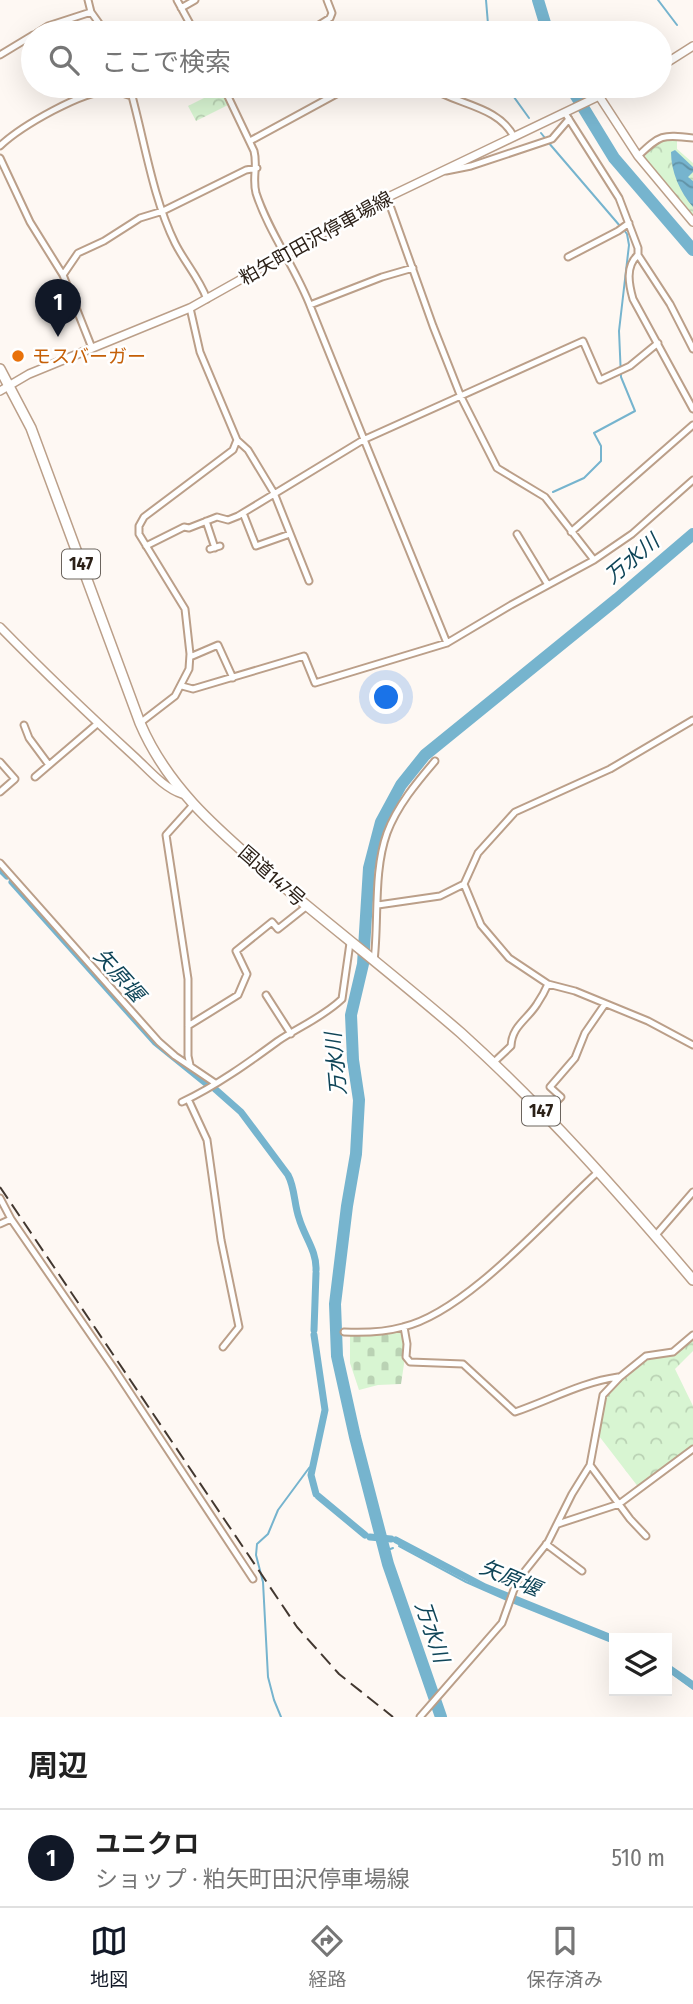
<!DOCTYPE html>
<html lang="ja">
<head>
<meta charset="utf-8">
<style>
	body { margin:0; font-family:"Fira Sans Condensed","Noto Sans JP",sans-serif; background:#f2f2f2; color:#222 }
	.controls { position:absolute; right:21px; bottom:21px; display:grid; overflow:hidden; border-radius:0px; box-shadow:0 7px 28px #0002 }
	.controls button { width:63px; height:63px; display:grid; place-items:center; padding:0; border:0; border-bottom:2px solid #e0e0e0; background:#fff; color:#222; font:35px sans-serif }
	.you { position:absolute; left:387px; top:698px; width:24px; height:24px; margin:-18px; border:5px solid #fff; border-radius:50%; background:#1a73e8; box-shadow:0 0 0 10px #1a73e833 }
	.badge { display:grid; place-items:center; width:46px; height:46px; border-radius:50%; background:#111827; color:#fff; font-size:23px; font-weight:700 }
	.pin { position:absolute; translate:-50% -58px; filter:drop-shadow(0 2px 4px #0008) }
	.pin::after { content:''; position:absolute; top:37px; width:24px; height:21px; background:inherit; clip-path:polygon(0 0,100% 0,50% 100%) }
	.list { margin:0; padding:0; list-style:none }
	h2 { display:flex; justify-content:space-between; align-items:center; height:91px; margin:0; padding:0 28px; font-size:30px }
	h2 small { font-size:23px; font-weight:400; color:#767676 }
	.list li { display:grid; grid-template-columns:46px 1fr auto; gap:21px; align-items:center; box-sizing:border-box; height:98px; padding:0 28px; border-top:2px solid #e0e0e0 }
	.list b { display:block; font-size:26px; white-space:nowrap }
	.list p { margin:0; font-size:23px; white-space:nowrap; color:#767676 }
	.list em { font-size:23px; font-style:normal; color:#767676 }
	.icon { flex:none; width:38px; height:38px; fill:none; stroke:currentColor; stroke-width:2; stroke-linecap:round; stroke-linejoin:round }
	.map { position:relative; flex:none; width:693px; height:1717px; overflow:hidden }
	.search { position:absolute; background:#fff; box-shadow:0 7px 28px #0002; left:21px; right:21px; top:21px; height:77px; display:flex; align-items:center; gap:18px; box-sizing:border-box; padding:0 24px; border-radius:38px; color:#767676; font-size:26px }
	.sheet { height:189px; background:#fff }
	nav { display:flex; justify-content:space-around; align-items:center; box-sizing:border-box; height:98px; border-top:2px solid #e0e0e0; background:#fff; font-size:19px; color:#767676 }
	nav a { display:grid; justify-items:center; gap:4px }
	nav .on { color:#111827 }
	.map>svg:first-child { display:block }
</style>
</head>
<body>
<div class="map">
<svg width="693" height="1717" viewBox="0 0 693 1717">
	<defs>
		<pattern id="forest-crowns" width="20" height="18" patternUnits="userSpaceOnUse" patternTransform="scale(1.75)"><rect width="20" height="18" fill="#d8f5d2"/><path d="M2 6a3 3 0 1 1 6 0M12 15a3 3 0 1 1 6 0" fill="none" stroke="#bad2b4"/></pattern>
		<pattern id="cemetery-stones" width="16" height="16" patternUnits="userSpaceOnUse" patternTransform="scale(1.75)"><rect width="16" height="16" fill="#d8f5d2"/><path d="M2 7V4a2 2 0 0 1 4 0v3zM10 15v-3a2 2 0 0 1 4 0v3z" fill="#bad2b4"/></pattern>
		<pattern id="water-waves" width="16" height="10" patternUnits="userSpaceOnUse" patternTransform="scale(1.75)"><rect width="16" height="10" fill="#76b4ce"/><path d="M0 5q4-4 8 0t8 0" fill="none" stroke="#6192a6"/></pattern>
	</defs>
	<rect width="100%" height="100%" fill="#fef8f3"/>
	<path fill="url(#forest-crowns)" d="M 220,90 L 228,105 L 196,121 L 188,106 Z
		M 669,139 L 677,139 L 677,149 L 693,163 L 693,216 L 644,157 L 658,142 Z
		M 693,1339 L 693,1351 L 675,1369 L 693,1406 L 693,1446 L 639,1488 L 599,1436 L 606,1396 L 622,1378 L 648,1358 L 675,1353 Z"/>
	<path fill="url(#cemetery-stones)" d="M 403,1331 L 404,1364 L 401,1384 L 378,1385 L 359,1390 L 350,1363 L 350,1335 Z"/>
	<path fill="url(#water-waves)" d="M 675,150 L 693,167 L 693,172 L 688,177 L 693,181 L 693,207 C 680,192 671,172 671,152 Z"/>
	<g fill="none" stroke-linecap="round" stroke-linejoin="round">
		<path stroke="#76b4ce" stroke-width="2" d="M 486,0 L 488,24 L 492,33
			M 658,0 L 677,25
			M 506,86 L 529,118
			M 541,133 L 545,138
			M 548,142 L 620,226
			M 553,492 L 584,478 L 601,461 L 601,446 L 594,433 L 635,411 L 621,377 L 619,331 L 629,245 L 627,234 L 624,230
			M 399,1546 L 466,1582 L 507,1600
			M 385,1551 L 393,1548
			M 512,1602 L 614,1643
			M 667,1670 L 693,1689
			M 281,1717 L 274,1700 L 268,1677 L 263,1582 L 256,1555 L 257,1544 L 268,1534 L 278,1510 L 309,1468 L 313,1466"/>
		<path stroke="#76b4ce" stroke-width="7" d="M 0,869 L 7,876
			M 12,882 L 155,1042 L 207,1084
			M 215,1089 L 241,1112 L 288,1175 C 295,1188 294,1204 299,1218 C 304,1236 317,1251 316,1270
			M 314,1330 L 316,1273
			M 314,1335 L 325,1410 L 311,1475 L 316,1494
			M 318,1496 L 365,1535
			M 370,1537 L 391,1539
			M 396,1540 L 485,1587 L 614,1639
			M 667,1667 L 693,1685"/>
		<path stroke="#76b4ce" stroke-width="12" d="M 538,0 L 548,33
			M 570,86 L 614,158 L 693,250
			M 441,1717 L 388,1564 L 355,1437 L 337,1356 L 335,1304 L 347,1206 L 356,1154 L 359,1100 L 353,1060 L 351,1015 L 363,964 L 369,868 L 381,822 L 401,785 L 425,755 L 617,599 L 693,534"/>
		<g stroke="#bb9f89" stroke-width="9">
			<path id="street" d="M 88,0 L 91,12 L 106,33
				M 177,0 L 195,33
				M 181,8 L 195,0
				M 37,33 L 48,26 L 91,12
				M 306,33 L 330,18 L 332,13 L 327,0
				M 0,55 L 33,35
				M 134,86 L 132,96 C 145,144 153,198 175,243 C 185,263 198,276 207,299
				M 223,86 L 254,151 C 258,166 252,178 256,193 C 269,233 296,268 311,308 C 356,420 401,531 447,643
				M 429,86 C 455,105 498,105 514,137
				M 565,113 L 619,198 L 638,248 L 638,255 L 670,304 L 693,349
				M 250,141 L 340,92 L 358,86
				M 0,146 C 20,127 84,89 111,91 C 118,91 125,94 132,96
				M 638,156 C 660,135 662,134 693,138
				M 0,158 L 30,222 L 63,275 L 92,348
				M 446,171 L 471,166 L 552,139 L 569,119
				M 387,197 L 433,326 L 461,397 L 497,468 L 545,497 L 594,560
				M 638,255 C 625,266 629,285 633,299 L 693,409
				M 568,257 L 618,231 L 629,223
				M 63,275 L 78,253 L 104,241 L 140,218 L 163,211 L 246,170 L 257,168
				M 310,305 L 382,277 L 413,268
				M 190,308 L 200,352 L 237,440 L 248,450 L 274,493 L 309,581
				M 243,513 L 256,546 L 290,534
				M 206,521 L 215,548
				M 571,532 L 693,425
				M 517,534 L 548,585
				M 146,546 L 184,527 L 189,528 L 217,517 L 228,520 L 238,516 L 363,440 L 583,341 L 600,380 L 630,366 L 658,343
				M 210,549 L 220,546
				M 190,657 L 218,645 L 233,678
				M 182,686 L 193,689 L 304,656 L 315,683 L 447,643 L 511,605 L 594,560 L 632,534 L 693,480
				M 140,723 L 175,696 L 189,669 L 190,654 L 185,609 L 139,534 L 139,526 L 144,517 L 233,450 L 237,440
				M 24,725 L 29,738 L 49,765
				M 0,762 L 15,779 L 0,792
				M 35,777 L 97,724
				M 0,863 L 159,1042 L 175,1056 L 215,1083
				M 464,884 L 481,925 L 509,958 L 548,984 L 575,991 L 648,1021 L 693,1045
				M 378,905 L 440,896 L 464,884 L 478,853 L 515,812 L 610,769 L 693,720
				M 374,961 C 379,920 373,872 387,833 C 397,806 417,782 435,761
				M 266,995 L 291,1034
				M 188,1026 L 238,995 L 247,974 L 236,951 L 272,922 L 278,929 L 307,906
				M 493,1063 L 511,1046 C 512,1026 527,1020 537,1004 C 541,998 545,991 548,984
				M 190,1065 L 188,1056 L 188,979 L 166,835 L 193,805
				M 188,1099 L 207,1140 L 221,1240 L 239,1327 L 223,1347
				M 182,1102 C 216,1086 248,1063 278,1041 C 299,1027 323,1017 342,999 L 350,943
				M 544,1114 L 561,1097 L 550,1087 L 575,1058 L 585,1033 L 605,1004
				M 0,1198 L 11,1219 L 115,1370 L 253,1579
				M 0,1224 L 11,1219
				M 655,1236 L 693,1192
				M 404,1327 L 407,1344 L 406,1357 L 410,1362 L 463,1364 L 515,1412 C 550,1400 582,1382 618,1377
				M 344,1332 C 364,1333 385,1332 403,1327 C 467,1312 549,1216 599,1171
				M 590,1465 L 630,1519 L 646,1536
				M 558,1524 L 619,1504 L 693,1449
				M 546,1544 L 582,1571
				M 420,1717 L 502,1623 L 517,1581 L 548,1542 L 572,1494 L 590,1465 L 603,1395 L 620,1377 L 646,1356 L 673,1352 L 693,1335"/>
		</g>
		<g stroke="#bb9f89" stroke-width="10">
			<path id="secondary" d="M 660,67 L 693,46
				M 599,96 L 638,156 L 693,222
				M 0,391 L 29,374 L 190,308 L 382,200 L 620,86
				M 0,627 C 44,672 89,715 136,758 C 149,770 164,788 182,794"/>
		</g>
		<g stroke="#bb9f89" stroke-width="12">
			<path id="highway" d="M 0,369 L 31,428 L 140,723 C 169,791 222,833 277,881 C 338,932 401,981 461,1033 C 545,1109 620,1194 693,1280"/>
		</g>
		<use href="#street" stroke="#fff" stroke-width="5"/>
		<use href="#secondary" stroke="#fff" stroke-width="7"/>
		<use href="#highway" stroke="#fff" stroke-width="9"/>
		<path stroke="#433830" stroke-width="2" stroke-dasharray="14 7" stroke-linecap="butt" d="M 0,1187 L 297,1627 L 339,1674 L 393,1717"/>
	</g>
	<circle fill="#e8710a" stroke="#fff" stroke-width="2.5" cx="18" cy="356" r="7"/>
	<g text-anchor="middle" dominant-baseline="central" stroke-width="5" stroke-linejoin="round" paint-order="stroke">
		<g fill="#fff" stroke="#6b645d" stroke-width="2">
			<rect x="62" y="549.5" width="38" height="29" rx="5"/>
			<rect x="522" y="1096.5" width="38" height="29" rx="5"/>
		</g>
		<g font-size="18" font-weight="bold" fill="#2c2118">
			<text x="81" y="564">147</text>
			<text x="541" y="1111">147</text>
		</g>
		<g font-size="19" fill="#2c2118" stroke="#fff">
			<text transform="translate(316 238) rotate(-29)">粕矢町田沢停車場線</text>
			<text transform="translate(272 876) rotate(41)">国道147号</text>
		</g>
		<g font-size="19" fill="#c56008" stroke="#fff" text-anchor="start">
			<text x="32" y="356">モスバーガー</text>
		</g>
		<g font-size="21" font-style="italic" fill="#0f4558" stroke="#fff">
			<text transform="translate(632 559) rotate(-40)">万水川</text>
			<text transform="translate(119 975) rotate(48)">矢原堰</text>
			<text transform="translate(336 1064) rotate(-95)">万水川</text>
			<text transform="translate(510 1578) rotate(23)">矢原堰</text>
			<text transform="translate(432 1632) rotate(71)">万水川</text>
		</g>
	</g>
</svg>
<div class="controls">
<button><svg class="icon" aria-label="layers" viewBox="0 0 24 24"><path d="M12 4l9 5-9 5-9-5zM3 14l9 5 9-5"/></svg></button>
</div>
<div class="you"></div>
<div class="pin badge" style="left:58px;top:337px">1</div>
<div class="search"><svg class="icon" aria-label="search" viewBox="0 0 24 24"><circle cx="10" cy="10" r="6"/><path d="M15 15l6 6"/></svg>ここで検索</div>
</div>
<section class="sheet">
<h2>周辺<small></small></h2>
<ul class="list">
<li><span class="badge">1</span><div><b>ユニクロ</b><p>ショップ · 粕矢町田沢停車場線</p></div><em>510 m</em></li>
</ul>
</section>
<nav>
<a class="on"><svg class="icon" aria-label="map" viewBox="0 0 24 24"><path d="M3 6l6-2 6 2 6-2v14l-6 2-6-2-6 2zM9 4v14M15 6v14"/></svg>地図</a>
<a><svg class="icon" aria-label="directions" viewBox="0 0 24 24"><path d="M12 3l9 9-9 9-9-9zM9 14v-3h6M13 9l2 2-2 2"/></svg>経路</a>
<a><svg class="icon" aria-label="saved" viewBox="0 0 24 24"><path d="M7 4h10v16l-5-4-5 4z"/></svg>保存済み</a>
</nav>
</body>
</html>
